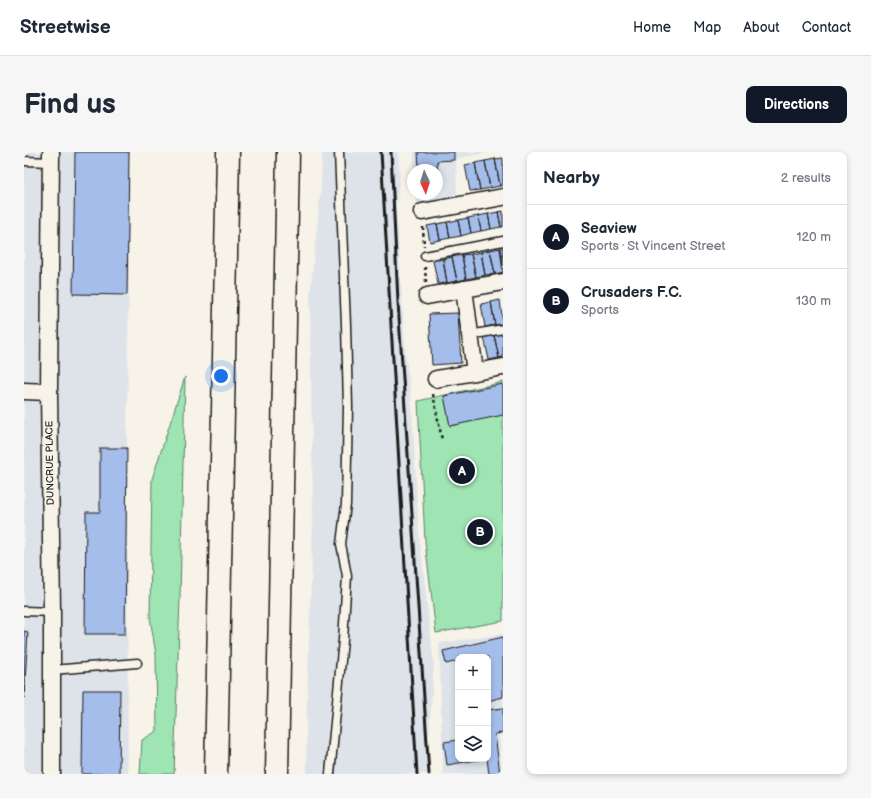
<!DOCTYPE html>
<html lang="en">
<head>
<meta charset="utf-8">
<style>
	body { margin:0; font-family:"Balsamiq Sans",sans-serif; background:#f6f6f7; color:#1f2937 }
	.controls { position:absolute; right:12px; bottom:12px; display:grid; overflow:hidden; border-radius:8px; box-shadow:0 2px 6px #0003 }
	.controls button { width:36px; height:36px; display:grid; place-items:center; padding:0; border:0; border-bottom:1px solid #e0e1e3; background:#fff; color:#1f2937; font:20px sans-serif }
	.compass { position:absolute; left:383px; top:12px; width:36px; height:36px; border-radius:50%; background:#fff; box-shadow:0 2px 6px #0003; rotate:176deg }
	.you { position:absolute; left:197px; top:224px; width:14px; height:14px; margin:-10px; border:3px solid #fff; border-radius:50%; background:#1a73e8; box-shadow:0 0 0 6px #1a73e833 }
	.badge { display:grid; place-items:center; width:26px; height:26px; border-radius:50%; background:#111827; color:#fff; font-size:13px; font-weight:700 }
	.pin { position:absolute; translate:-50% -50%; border:2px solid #fff; box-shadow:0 1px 4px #0006 }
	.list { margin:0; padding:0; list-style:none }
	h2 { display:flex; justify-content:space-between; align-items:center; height:52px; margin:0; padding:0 16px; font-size:17px }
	h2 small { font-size:13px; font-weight:400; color:#747a83 }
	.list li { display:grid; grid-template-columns:26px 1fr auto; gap:12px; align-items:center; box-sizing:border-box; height:64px; padding:0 16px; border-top:1px solid #e0e1e3 }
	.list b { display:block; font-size:15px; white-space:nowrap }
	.list p { margin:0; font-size:13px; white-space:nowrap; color:#747a83 }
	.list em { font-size:13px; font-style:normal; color:#747a83 }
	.icon { flex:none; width:22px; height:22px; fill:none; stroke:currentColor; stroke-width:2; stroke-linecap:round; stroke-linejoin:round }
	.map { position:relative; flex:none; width:479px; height:622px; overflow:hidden; border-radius:8px }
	header { display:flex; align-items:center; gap:24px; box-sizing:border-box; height:56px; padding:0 20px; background:#fff; border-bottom:1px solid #e0e1e3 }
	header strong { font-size:19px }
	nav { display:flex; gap:22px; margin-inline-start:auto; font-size:14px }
	.intro { display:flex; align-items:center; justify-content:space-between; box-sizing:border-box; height:96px; padding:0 24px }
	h1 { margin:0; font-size:28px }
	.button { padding:10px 18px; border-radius:8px; background:#111827; color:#fff; font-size:14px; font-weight:700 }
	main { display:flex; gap:24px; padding:0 24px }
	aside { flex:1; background:#fff; border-radius:8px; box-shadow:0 2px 6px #0003 }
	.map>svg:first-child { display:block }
</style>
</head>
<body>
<header>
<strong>Streetwise</strong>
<nav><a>Home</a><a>Map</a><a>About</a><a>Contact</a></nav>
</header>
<div class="intro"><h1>Find us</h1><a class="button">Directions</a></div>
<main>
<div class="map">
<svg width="479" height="622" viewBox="0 0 479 622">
	<rect width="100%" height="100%" fill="#f7f3e8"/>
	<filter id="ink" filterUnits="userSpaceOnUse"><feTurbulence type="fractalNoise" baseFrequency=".025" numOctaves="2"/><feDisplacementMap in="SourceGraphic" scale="8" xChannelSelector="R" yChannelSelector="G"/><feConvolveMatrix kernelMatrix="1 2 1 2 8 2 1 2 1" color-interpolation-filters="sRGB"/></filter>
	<g filter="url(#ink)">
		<path fill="#dee3e9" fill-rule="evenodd" d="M 0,0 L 106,0 L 103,296 L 104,622 L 0,622 Z
			M 298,0 L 374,0 L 376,24 L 372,53 L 382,207 L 387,242 L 395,381 L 410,513 L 402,622 L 283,622 L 282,581 L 289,369 L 286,142 L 297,35 Z
			M 390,0 L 466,0 L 432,7 L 433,45 L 392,52 L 391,42 L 413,42 L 413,18 L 390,18 Z
			M 479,482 L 479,583 L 475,584 L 478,622 L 419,622 L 415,491 ZM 434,505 L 464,505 L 464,607 L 434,607 Z"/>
		<path fill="#9ee5b3" stroke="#5d8068" d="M 161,225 L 156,445 L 150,622 L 116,622 L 118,588 L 133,579 L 132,503 L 126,465 L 128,327 Z
			M 479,230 L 479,469 L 412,481 L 401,389 L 394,249 Z"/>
		<path fill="#a4bdea" stroke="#1c1c1c" d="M 51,0 L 105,0 L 103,143 L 49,142 Z
			M 394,0 L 430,0 L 430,8 L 413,9 L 414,22 L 413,22 L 413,18 L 395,18 Z
			M 479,6 L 479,33 L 476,34 L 471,7 Z
			M 471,7 L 476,34 L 466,36 L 461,9 Z
			M 461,9 L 466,36 L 456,38 L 451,11 Z
			M 451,11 L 456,38 L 446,39 L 441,13 Z
			M 479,59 L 479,75 L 477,75 L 474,60 Z
			M 474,60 L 477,75 L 467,77 L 464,62 Z
			M 464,62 L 467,77 L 457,79 L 454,64 Z
			M 454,64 L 457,79 L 447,81 L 444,66 Z
			M 444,66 L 447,81 L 437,84 L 434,68 Z
			M 434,68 L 437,84 L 426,86 L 423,70 Z
			M 423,70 L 426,86 L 416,88 L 413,72 Z
			M 413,72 L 416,88 L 406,90 L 403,74 Z
			M 476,96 L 479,96 L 479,114 Z
			M 476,96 L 479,120 L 471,122 L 466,98 Z
			M 466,98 L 471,122 L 461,123 L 457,100 Z
			M 457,100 L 461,123 L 452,125 L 447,102 Z
			M 447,102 L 452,125 L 442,127 L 438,103 Z
			M 438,103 L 442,127 L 433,129 L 428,105 Z
			M 428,105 L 433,129 L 423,131 L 419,107 Z
			M 419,107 L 423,131 L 414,132 L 409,109 Z
			M 476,148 L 479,172 L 471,173 L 467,150 Z
			M 467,150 L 471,173 L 461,175 L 457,152 Z
			M 434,161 L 437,211 L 408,213 L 405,162 Z
			M 479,181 L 479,205 L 475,206 L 470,183 Z
			M 470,183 L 475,206 L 465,208 L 460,185 Z
			M 479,232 L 479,263 L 426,274 L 420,244 Z
			M 76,296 L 103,296 L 101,482 L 61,482 L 62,360 L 76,360 Z
			M 0,479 L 4,480 L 0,546 Z
			M 479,485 L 479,545 L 464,549 L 464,505 L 434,505 L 434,509 L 422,512 L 419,499 Z
			M 59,538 L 96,538 L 95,622 L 58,622 Z
			M 479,556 L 479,581 L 471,582 L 476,622 L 465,622 L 463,607 L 464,558 Z
			M 434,588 L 434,607 L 459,607 L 423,613 L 420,590 Z"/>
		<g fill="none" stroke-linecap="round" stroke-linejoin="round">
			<g stroke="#1c1c1c" stroke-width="11">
				<path id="service" d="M 0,9 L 27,10
					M 401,104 L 479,89
					M 446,183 L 479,177
					M 0,459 L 28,460
					M 28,518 L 113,511
					M 306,622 L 319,488 L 323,424 L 317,392 L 322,352 L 324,255 L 322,173 L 315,0"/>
			</g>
			<g stroke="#1c1c1c" stroke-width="19">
				<path id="minor" d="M 27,0 L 25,240 L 28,460 L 28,622
					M 398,60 L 479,45
					M 440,137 L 451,220
					M 403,144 L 479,130
					M 412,227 L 479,215
					M 0,239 L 25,240"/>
			</g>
			<g stroke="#1c1c1c" stroke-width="25">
				<path id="motorway" d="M 192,622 L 204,0
					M 253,622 L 264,0"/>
			</g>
			<path stroke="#1c1c1c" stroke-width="2.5" stroke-dasharray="3 3" stroke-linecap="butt" d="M 399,75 L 400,94
				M 401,115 L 402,130
				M 409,242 L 418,288"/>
			<use href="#service" stroke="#f7f3e8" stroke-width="8"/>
			<use href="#minor" stroke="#f7f3e8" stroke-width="16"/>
			<use href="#motorway" stroke="#f7f3e8" stroke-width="22"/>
			<path stroke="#1c1c1c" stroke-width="3" d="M 357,0 L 393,622
				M 367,0 L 374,150 L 405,622"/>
		</g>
	</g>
	<g text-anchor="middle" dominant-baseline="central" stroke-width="3.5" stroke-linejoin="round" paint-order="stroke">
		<g font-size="10" fill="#1c1c1c" stroke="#f7f3e8">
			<text transform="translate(26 311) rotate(-91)">DUNCRUE PLACE</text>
		</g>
	</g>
</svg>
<div class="controls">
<button>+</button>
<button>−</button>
<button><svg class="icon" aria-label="layers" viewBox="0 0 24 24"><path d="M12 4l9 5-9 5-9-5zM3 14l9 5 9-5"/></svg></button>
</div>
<svg class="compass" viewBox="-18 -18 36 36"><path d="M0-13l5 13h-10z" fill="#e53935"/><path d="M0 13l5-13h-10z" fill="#747a83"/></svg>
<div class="you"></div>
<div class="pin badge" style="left:438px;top:319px">A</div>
<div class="pin badge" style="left:456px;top:380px">B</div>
</div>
<aside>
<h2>Nearby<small>2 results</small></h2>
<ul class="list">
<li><span class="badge">A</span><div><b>Seaview</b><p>Sports · St Vincent Street</p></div><em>120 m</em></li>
<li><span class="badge">B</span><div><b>Crusaders F.C.</b><p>Sports</p></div><em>130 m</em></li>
</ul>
</aside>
</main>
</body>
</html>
